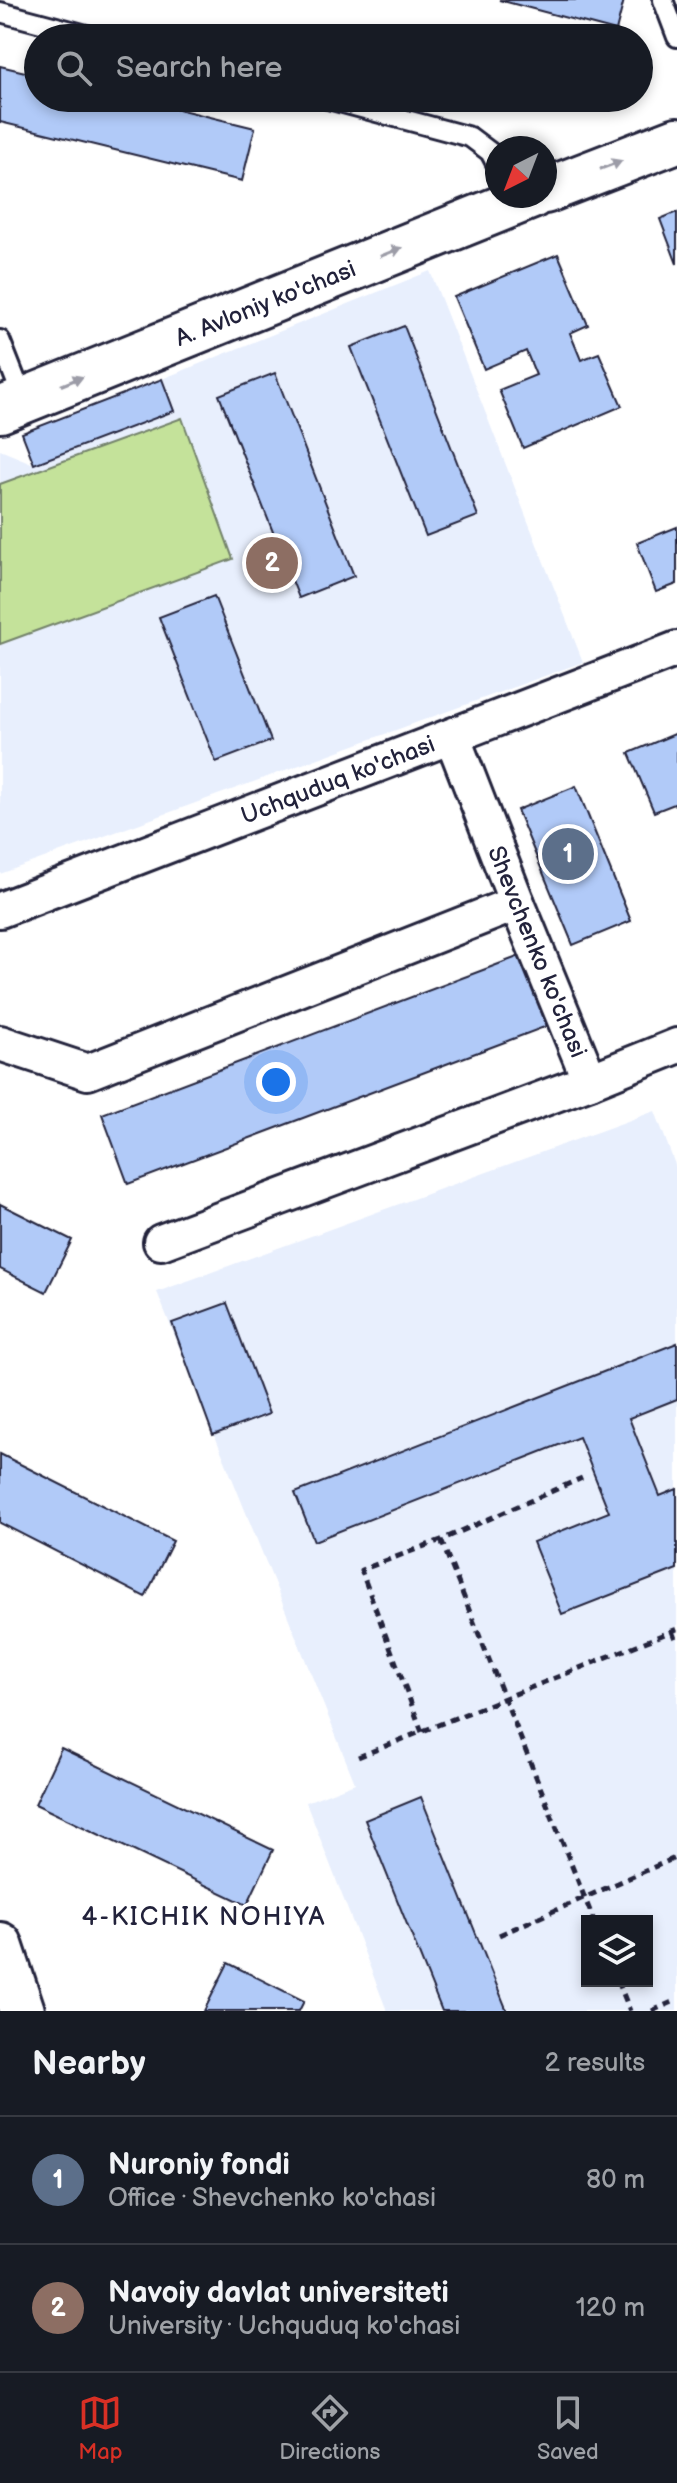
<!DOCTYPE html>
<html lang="en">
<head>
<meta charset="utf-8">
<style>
	body { margin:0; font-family:"Balsamiq Sans",sans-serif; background:#20242c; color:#f1f3f6 }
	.controls { position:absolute; right:24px; bottom:24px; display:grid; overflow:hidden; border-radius:0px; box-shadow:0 4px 12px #0003 }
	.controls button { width:72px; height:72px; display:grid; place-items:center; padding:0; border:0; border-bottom:2px solid #363941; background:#171b24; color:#f1f3f6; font:40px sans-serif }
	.compass { position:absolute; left:485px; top:136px; width:72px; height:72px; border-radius:50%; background:#171b24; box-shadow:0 4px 12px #0003; rotate:222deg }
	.you { position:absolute; left:276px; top:1082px; width:28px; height:28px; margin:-20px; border:6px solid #fff; border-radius:50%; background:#1a73e8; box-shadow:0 0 0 12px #1a73e833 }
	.badge { display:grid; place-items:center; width:52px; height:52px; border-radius:50%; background:#d93025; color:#fff; font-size:26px; font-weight:700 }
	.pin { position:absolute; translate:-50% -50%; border:4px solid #fff; box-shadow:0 2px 8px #0006 }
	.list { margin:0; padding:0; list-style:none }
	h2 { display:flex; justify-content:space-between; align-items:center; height:104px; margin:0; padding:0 32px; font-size:34px }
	h2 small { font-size:26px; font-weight:400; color:#9ea1a6 }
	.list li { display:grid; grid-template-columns:52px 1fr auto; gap:24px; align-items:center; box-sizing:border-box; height:128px; padding:0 32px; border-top:2px solid #363941 }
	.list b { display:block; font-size:30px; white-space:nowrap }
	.list p { margin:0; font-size:26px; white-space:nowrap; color:#9ea1a6 }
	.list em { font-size:26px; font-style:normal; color:#9ea1a6 }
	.icon { flex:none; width:44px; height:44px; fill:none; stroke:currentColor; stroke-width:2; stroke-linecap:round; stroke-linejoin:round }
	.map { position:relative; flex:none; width:677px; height:2011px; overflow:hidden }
	.search { position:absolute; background:#171b24; box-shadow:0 4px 12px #0003; left:24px; right:24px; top:24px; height:88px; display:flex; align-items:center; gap:20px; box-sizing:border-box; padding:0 28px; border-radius:44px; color:#9ea1a6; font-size:30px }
	.sheet { height:360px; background:#171b24 }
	nav { display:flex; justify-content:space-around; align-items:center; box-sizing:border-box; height:112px; border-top:2px solid #363941; background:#171b24; font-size:22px; color:#9ea1a6 }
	nav a { display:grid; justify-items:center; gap:4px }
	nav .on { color:#d93025 }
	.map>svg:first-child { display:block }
</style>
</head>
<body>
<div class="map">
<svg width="677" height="2011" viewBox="0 0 677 2011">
	<rect width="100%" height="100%" fill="#fff"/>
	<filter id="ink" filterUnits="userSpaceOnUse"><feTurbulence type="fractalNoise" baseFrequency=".0125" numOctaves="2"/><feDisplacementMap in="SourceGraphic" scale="16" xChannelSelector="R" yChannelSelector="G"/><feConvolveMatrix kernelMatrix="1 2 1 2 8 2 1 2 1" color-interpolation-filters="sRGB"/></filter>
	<g filter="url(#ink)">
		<path fill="#e8effd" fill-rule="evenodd" d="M 430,271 L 583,662 L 0,874 L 0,450 L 34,464 L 173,411 L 162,379 Z
			M 655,1111 L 677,1170 L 677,2011 L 387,2011 L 306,1802 L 355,1783 L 157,1292 ZM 587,1921 L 647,1921 L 647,1981 L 587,1981 Z"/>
		<path fill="#c4e29a" stroke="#73826a" stroke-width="2" d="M 182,418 L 233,559 L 0,644 L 0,484 Z"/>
		<path fill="#b1caf8" stroke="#22223b" stroke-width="2" d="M 499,0 L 624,0 L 616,31 Z
			M 0,66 L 38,75 L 38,98 L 133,98 L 255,128 L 242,181 L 0,122 Z
			M 677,212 L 677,264 L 660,219 Z
			M 558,254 L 588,325 L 570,333 L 581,360 L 599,353 L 622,406 L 523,448 L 499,390 L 536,375 L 526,351 L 484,369 L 454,297 Z
			M 404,326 L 478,516 L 426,536 L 351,347 Z
			M 275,373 L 354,576 L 299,598 L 219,395 Z
			M 162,379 L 174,411 L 34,464 L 22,433 Z
			M 677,527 L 677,584 L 656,592 L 637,543 Z
			M 214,596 L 271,741 L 216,762 L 159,617 Z
			M 677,733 L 677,803 L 654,812 L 629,753 Z
			M 576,786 L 631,921 L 573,945 L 517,810 Z
			M 520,956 L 547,1026 L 128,1184 L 102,1114 Z
			M 0,1204 L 72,1240 L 46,1292 L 0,1269 Z
			M 227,1303 L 269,1414 L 213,1435 L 172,1323 Z
			M 677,1343 L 677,1399 L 629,1418 L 660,1496 L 677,1489 L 677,1569 L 562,1614 L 533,1542 L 609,1512 L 579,1437 L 314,1541 L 295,1493 Z
			M 0,1454 L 173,1541 L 145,1597 L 0,1523 Z
			M 61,1748 L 273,1850 L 247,1905 L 35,1804 Z
			M 421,1797 L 507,2011 L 442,2011 L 365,1820 Z
			M 228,1963 L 304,2001 L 299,2011 L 204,2011 Z"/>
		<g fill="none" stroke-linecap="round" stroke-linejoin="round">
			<g stroke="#22223b" stroke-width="24">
				<path id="lane" d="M 663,0 L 677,37
					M 0,12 L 98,38
					M 324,98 L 470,137 L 490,152 L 497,165
					M 0,340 L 24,401"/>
			</g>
			<g stroke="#22223b" stroke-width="40">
				<g id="street">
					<path id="s1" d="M 452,736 L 517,903 L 590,1081 L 677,1046"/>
					<path id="s2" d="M 0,910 L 677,649"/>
					<path d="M 0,1043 L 88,1072 L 517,903"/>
					<path d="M 161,1242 L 590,1081"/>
				</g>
			</g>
			<g stroke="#22223b" stroke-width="50">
				<g id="secondary">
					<path d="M 545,191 L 677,140"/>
					<path id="s3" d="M 0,410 L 532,196"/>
					<path d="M 0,1945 L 22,2011"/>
				</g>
			</g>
			<path stroke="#22223b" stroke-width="5" stroke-dasharray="8 6" stroke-linecap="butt" d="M 441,1540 L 594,1921
				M 672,1631 L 677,1644
				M 422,1732 L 361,1570 L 441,1540 L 582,1478
				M 358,1757 L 677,1629
				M 499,1935 L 677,1857
				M 618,1981 L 630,2011
				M 652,2011 L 677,2000"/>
			<use href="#lane" stroke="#fff" stroke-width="18"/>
			<use href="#street" stroke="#fff" stroke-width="34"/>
			<use href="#secondary" stroke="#fff" stroke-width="44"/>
		</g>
		<defs><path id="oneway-solid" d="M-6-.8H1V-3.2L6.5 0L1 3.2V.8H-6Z" transform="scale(2)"/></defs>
		<g fill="#9c9ca7">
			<use href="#oneway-solid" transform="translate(611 165) rotate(-21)"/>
			<use href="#oneway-solid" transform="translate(391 252) rotate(-22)"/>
			<use href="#oneway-solid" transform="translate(72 381) rotate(-22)"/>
		</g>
	</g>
	<g text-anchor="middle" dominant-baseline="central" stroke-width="7" stroke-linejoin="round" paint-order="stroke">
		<g font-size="24" fill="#22223b" stroke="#fff">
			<text stroke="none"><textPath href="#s3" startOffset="286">A. Avloniy ko'chasi</textPath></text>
			<text stroke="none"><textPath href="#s2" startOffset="362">Uchquduq ko'chasi</textPath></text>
			<text stroke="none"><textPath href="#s1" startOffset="232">Shevchenko ko'chasi</textPath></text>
		</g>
		<g font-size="26" letter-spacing="2" fill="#22223b" stroke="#fff">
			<text x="204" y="1917">4-KICHIK NOHIYA</text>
		</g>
	</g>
</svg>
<div class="controls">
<button><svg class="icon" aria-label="layers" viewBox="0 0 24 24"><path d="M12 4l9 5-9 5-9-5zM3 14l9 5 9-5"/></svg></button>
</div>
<svg class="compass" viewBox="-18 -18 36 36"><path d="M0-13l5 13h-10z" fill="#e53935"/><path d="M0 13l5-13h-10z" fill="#9ea1a6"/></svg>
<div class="you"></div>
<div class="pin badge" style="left:568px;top:854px;background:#5c6f8a">1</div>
<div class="pin badge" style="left:272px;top:563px;background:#8d6e63">2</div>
<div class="search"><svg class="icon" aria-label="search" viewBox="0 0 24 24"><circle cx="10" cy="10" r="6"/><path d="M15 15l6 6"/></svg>Search here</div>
</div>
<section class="sheet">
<h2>Nearby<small>2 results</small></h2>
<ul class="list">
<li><span class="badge" style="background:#5c6f8a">1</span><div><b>Nuroniy fondi</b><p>Office · Shevchenko ko'chasi</p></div><em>80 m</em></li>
<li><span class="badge" style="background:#8d6e63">2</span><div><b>Navoiy davlat universiteti</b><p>University · Uchquduq ko'chasi</p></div><em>120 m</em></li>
</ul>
</section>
<nav>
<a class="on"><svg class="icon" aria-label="map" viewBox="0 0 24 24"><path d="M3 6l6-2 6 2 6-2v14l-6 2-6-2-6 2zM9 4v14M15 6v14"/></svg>Map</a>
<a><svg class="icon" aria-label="directions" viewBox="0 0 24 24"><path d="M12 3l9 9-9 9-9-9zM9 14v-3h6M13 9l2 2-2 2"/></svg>Directions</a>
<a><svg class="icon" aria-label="saved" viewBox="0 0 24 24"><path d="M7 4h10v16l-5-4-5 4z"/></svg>Saved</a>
</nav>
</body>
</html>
